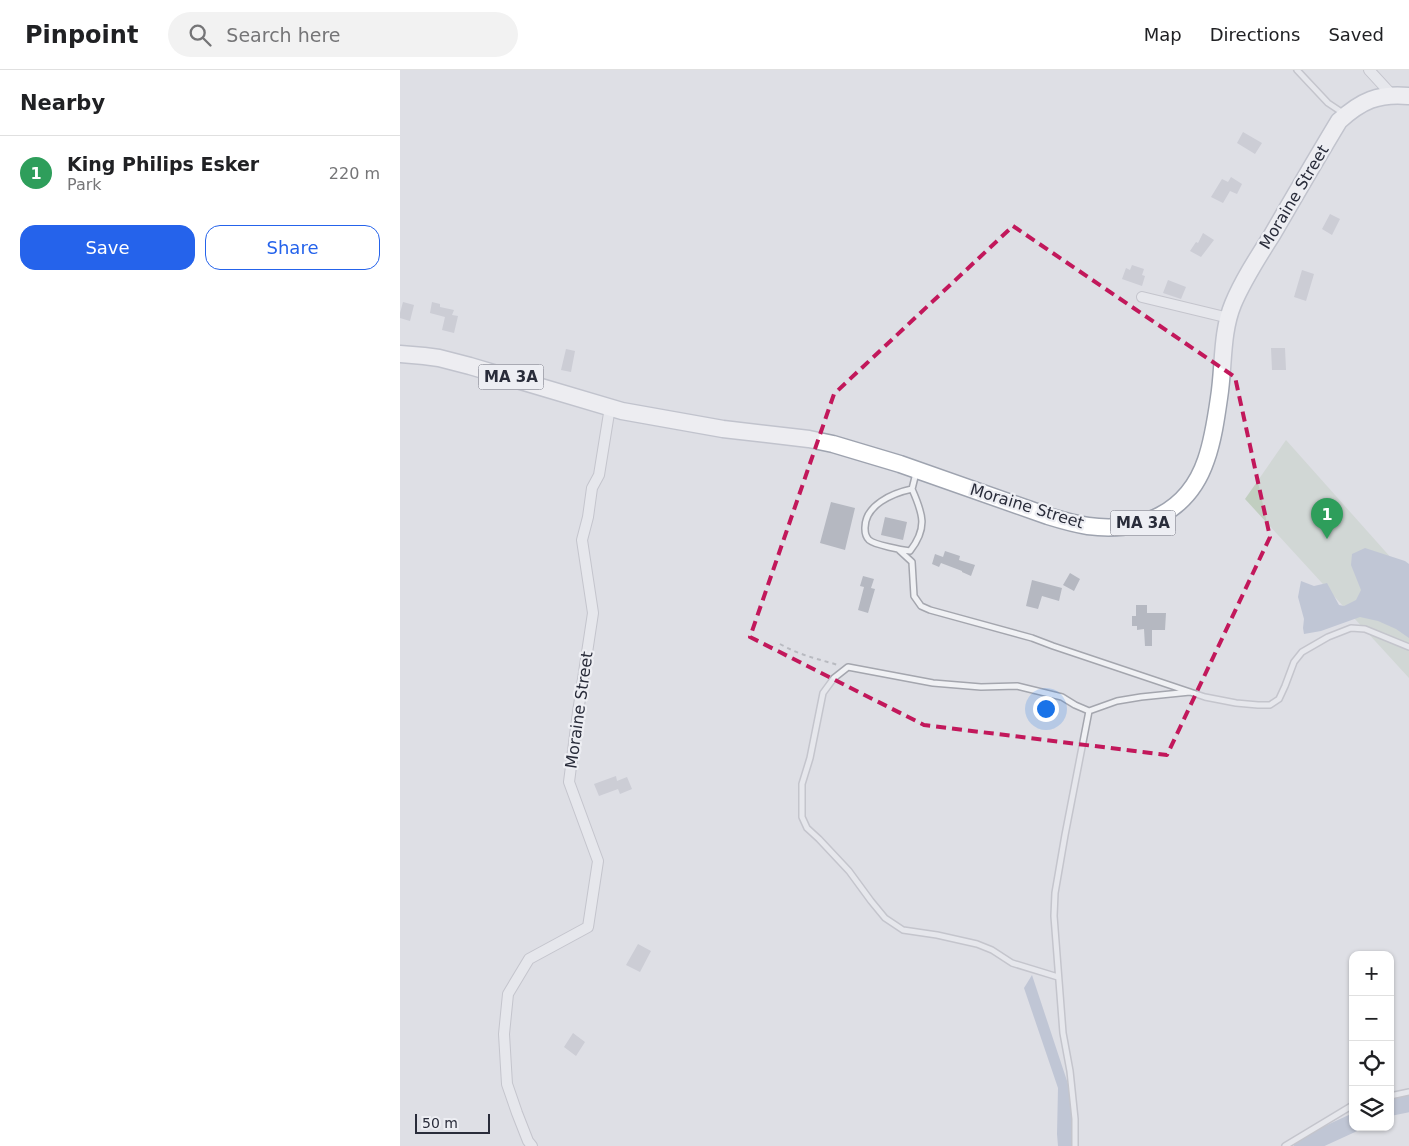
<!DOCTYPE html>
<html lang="en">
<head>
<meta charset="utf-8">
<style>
	body { margin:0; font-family:"DejaVu Sans",sans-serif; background:#f2f2f2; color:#202124 }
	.controls { position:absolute; right:15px; bottom:15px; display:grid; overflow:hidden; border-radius:10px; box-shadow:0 1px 4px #0004 }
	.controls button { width:45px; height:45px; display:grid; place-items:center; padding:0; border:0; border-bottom:1px solid #e0e0e0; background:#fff; color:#202124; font:25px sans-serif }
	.scale { position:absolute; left:15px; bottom:12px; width:75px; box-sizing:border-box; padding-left:5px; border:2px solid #292c3a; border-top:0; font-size:14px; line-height:18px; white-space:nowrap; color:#292c3a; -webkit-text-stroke:4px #edeef3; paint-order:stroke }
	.you { position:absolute; left:645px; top:638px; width:18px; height:18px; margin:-12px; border:4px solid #fff; border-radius:50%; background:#1a73e8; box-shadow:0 0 0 8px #1a73e833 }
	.badge { display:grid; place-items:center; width:32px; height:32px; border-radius:50%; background:#2563eb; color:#fff; font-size:16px; font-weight:700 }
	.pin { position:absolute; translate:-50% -41px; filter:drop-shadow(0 1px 2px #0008) }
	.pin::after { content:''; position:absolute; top:26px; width:18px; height:15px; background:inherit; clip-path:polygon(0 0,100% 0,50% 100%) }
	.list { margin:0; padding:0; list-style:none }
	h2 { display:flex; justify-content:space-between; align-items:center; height:65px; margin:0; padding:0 20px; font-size:21px }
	h2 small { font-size:16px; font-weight:400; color:#757577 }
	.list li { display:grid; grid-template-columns:32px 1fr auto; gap:15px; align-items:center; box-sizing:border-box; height:75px; padding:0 20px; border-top:1px solid #e0e0e0 }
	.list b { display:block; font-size:19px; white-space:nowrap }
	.list p { margin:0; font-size:16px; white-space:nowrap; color:#757577 }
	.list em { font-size:16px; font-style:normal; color:#757577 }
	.actions { display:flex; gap:10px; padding:15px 20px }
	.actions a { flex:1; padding:11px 0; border:1px solid #2563eb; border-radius:15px; text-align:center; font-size:18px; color:#2563eb }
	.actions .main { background:#2563eb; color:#fff }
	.icon { flex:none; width:28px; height:28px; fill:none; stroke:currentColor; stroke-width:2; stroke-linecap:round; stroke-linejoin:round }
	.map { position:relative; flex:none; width:1009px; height:1076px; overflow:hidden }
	header { display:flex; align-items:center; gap:30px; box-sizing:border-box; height:70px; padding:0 25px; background:#fff; border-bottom:1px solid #e0e0e0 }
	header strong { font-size:24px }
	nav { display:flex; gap:28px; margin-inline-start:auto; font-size:18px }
	.search { width:350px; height:45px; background:#f2f2f2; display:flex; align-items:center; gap:12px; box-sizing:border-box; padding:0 18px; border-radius:28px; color:#757577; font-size:19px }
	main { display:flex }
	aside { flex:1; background:#fff }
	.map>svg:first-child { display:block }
</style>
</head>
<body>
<header>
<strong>Pinpoint</strong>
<div class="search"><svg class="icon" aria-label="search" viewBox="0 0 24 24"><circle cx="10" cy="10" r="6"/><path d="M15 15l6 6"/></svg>Search here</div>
<nav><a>Map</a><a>Directions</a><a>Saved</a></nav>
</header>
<main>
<aside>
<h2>Nearby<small></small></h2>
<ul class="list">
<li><span class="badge" style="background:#2e9e5b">1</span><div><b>King Philips Esker</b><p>Park</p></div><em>220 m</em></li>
</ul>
<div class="actions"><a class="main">Save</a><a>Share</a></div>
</aside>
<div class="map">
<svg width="1009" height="1076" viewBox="0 0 1009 1076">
	<rect width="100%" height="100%" fill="#dedfe5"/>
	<path fill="#c1cec0" d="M 886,370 L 1009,508 L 1009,608 L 845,429 Z"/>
	<path fill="#9ca9c1" d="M 965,478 L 1005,491 L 1009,494 L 1009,568 L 996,559 L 978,551 L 960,547 L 921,561 L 904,564 L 903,558 L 904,549 L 898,527 L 901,511 L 914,516 L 927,513 L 939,535 L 944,536 L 956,530 L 961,520 L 951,495 L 952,484 Z
		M 632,905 L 672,1026 L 675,1049 L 671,1076 L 658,1076 L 657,1064 L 658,1018 L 624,918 Z"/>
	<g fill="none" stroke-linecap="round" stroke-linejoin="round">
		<path stroke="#9ca9c1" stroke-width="18" d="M 990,1037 L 1009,1033
			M 903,1076 L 953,1053"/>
	</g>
	<path fill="#b5b8c1" d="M 843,62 L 862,73 L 855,84 L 837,73 Z
		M 831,107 L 842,114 L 837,124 L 830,121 L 823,133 L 811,127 L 822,109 L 828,112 Z
		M 930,144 L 940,149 L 932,165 L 922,159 Z
		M 803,163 L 814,170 L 801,187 L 790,181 L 796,172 L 798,173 Z
		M 732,195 L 744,199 L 742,205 L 745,206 L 742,216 L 722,209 L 726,198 L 730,200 Z
		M 902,200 L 914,204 L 906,231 L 894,227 Z
		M 768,210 L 786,217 L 781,229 L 763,223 Z
		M 3,232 L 14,235 L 10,251 L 0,248 L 0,243 Z
		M 32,232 L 40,234 L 40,237 L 54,240 L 52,245 L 58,246 L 54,263 L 42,260 L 45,247 L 30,243 Z
		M 871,278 L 885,278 L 886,300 L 872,300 Z
		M 166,279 L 175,281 L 171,302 L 161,300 Z
		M 431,432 L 455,438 L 445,480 L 420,473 Z
		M 485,447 L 507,452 L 503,470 L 481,465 Z
		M 545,481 L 560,486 L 559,490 L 575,495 L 571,506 L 562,502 L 562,501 L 541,493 L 539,497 L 532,494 L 535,484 L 543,487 Z
		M 670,503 L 680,509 L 674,521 L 663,515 Z
		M 463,506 L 474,509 L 471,518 L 475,519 L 468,543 L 458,540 L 464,517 L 460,516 Z
		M 632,510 L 662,518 L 659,531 L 642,526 L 638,539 L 626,536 Z
		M 736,535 L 747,535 L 747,543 L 766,543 L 765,560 L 752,560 L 752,576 L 745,576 L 744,559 L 737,560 L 737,556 L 732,556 L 732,546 L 736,546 Z
		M 216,706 L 217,711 L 227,707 L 232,719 L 220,724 L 218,719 L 199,726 L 194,714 Z
		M 238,874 L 251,881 L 240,902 L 226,895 Z
		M 173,963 L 185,972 L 176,986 L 164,977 Z"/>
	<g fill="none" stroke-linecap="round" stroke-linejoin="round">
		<g stroke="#a4a6ae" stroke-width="8">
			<path id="lane" d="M 897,0 L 928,33 L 943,43
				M 512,419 C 523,444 528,458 510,481 C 502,480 475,475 469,470 C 466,467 465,463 465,459 C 464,435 493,423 512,419 L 516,403
				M 499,480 L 512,492 L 514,526 L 521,536 L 530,540 L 632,568 L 653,576 L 805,627 L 836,633 L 858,635 L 870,635 L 879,629 L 885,616 L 894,592 L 902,582 L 928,567 L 951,558 L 965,559 L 1009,577
				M 658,907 L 612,893 L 592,880 L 577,874 L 537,865 L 503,860 L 485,848 L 471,831 L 449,801 L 419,769 L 407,758 L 402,747 L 402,714 L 410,688 L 423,623 L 434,608 L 448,597 L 533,613 L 581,617 L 617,616 L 662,627 L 675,635 L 689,641 L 717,631 L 741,627 L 790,622
				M 990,1026 L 1009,1022
				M 675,1076 L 675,1049 L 670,1001 L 663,963 L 654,846 L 655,823 L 665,765 L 689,641
				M 885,1076 L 953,1035"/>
		</g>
		<g stroke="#a4a6ae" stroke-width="12">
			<path id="street" d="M 969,0 L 992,25
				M 742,227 L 829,248
				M 132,1076 L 128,1071 L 117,1043 L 107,1014 L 104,964 L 108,924 L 129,889 L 188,857 L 198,791 L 169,712 L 178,642 L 193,543 L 182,470 L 188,447 L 192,418 L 199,405 L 210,337"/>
		</g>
		<g stroke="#9ea3af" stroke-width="19">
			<path id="primary" d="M 0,284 L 24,286 L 39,288 L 70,296 L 222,341 L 323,359 L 409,369 L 433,374 L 500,394 L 648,446 C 661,450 675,454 688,456 C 741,463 788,443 806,390 C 813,370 816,349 819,328 C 824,297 821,263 833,234 C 843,210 858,187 872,165 C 894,127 916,89 939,51 C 961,31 978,23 1009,26"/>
		</g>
		<path stroke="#b8bac0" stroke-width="2" stroke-dasharray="4 4" stroke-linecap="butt" d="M 380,574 C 399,585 418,589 438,595"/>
		<use href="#lane" stroke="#f0f1f4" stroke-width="5"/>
		<use href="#street" stroke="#f0f1f4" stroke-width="10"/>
		<use href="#primary" stroke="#fff" stroke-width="16"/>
	</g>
	<path d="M0 0H1009V1076H0ZM 613,156 L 835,307 L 870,467 L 767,685 L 524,655 L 350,567 L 434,324 Z" fill="#dedfe5" fill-opacity=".55" fill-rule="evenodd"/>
	<path fill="none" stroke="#c2185b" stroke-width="4" stroke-dasharray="10 6" stroke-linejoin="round" d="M 613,156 L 835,307 L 870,467 L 767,685 L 524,655 L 350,567 L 434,324 Z"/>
	<g text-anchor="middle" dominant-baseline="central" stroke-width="4.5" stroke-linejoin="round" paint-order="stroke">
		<g fill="#edeef3" stroke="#646672" stroke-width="1">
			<rect x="78.5" y="294.5" width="65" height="25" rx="4"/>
			<rect x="710.5" y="440.5" width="65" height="25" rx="4"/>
		</g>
		<g font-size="15" font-weight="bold" fill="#292c3a">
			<text x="111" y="307">MA 3A</text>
			<text x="743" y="453">MA 3A</text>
		</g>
		<g font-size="16" fill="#292c3a" stroke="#edeef3">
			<text transform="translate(894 127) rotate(-59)">Moraine Street</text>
			<text transform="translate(627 436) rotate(17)">Moraine Street</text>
			<text transform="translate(179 640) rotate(-82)">Moraine Street</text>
		</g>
	</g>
</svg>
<div class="controls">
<button>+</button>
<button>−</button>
<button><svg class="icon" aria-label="locate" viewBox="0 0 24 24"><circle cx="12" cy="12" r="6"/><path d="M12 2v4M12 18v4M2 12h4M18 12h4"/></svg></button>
<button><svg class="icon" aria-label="layers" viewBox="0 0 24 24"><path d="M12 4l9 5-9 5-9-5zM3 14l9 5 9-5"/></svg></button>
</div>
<div class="scale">50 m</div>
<div class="you"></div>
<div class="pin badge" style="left:927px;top:469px;background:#2e9e5b">1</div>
</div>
</main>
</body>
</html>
